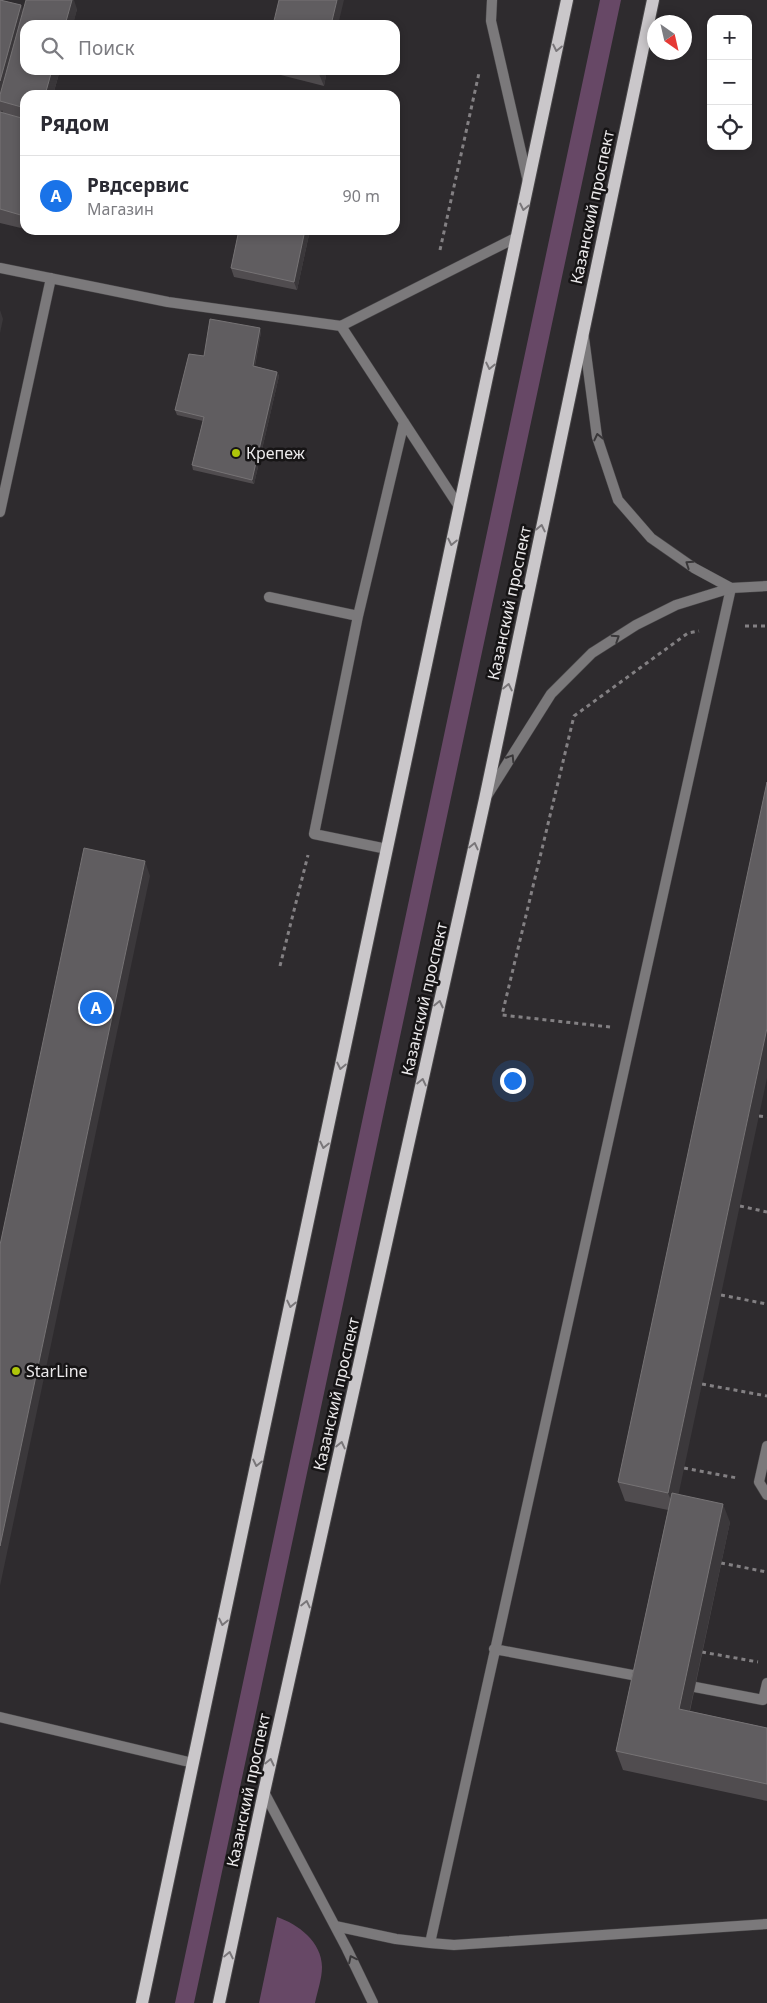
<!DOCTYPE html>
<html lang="ru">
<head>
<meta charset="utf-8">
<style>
	body { margin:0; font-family:"Noto Sans",sans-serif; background:#f2f2f3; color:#2b2b33 }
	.controls { position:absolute; right:15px; top:15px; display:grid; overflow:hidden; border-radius:10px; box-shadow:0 2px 8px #0003 }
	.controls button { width:45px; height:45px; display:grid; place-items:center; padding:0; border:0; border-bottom:1px solid #e1e1e2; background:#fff; color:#2b2b33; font:25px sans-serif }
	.compass { position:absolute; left:647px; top:15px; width:45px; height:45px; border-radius:50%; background:#fff; box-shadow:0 2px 8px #0003; rotate:146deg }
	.you { position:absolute; left:512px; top:1080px; width:18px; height:18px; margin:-12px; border:4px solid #fff; border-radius:50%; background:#1a73e8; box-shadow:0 0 0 8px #1a73e833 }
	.badge { display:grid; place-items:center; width:32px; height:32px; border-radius:50%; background:#1a73e8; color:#fff; font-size:16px; font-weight:700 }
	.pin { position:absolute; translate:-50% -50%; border:2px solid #fff; box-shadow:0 1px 5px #0006 }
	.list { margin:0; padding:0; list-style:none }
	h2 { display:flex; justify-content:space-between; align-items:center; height:65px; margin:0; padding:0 20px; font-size:21px }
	h2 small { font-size:16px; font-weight:400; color:#7c7c81 }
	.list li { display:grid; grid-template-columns:32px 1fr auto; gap:15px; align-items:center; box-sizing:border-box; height:80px; padding:0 20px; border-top:1px solid #e1e1e2 }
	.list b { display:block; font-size:19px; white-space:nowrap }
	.list p { margin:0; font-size:16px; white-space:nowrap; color:#7c7c81 }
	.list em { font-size:16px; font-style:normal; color:#7c7c81 }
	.icon { flex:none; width:28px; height:28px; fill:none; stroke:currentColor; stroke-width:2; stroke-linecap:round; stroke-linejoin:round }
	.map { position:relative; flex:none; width:767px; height:2003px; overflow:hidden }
	.search { position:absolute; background:#fff; box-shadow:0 2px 8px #0003; left:20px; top:20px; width:380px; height:55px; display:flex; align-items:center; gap:12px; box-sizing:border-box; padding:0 18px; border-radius:15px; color:#7c7c81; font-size:19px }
	.panel { position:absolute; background:#fff; box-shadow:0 2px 8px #0003; left:20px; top:90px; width:380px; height:145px; border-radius:15px }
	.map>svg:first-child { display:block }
</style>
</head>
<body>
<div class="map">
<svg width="767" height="2003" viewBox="0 0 767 2003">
	<rect width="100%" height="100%" fill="#2e2b2e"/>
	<path fill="#674866" d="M 600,0 L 621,0 L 194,2003 L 175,2003 Z
		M 277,1917 C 298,1924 322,1942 322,1967 C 322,1979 317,1992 315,2003 L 259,2003 Z"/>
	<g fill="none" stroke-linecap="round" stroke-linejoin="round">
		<g stroke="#484648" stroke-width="11">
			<path id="service" d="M 492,0 L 491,21 L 528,182
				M 0,268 L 168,302 L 341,326 L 517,237
				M 341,326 L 460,508
				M 0,512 L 51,278
				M 731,588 L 430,1943 L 454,1945 L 767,1924
				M 269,597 L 358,616
				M 387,849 L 314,834 L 358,616 L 404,422
				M 767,1446 L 759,1482 L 767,1495
				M 494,1649 L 643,1677
				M 695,1687 L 763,1700 L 767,1683
				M 0,1717 L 193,1763
				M 264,1792 L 347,1949 L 373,2003
				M 335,1926 L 396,1939 L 430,1943"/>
		</g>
		<g stroke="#484648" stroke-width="11">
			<path id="tertiary" d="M 584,338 L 597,437 L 618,500 L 651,538 L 694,568 L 731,588
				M 488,794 L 551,694 L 592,653 L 636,625 L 676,605 L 731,588 L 767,586"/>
		</g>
		<g stroke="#484648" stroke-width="14">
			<path id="primary" d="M 142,2003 L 567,0
				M 219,2003 L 264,1792 L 485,799 L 653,0"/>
		</g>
		<path stroke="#838083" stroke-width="3" stroke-dasharray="4 4" stroke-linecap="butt" d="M 440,250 L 479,73
			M 745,626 L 767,626
			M 280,966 L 308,855
			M 610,1027 L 502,1015 L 574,716 L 688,633 L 699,631
			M 759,1116 L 767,1117
			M 740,1206 L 767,1212
			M 721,1295 L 767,1304
			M 702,1384 L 767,1396
			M 684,1468 L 737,1478
			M 721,1563 L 767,1572
			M 702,1652 L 758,1662"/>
		<use href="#service" stroke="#7b797b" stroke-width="10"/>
		<use href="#tertiary" stroke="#7b797b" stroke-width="10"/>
		<use href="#primary" stroke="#cac7ca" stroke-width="12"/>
	</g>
	<path fill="#504c4f" d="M 0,0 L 21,5 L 23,11 L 77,9 L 53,95 L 25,95 L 25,119 L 3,113 L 2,110 L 1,113 L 25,119 L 25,229 L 0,223 Z
		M 268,70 L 327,70 L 324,86 L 269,72 Z
		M 239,230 L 310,230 L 297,290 L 234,277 L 231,268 Z
		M 261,332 L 255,366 L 277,372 L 279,376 L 254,484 L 193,470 L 192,465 L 203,421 L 177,415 L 175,410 L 204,356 Z
		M 618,1482 L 678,1494 L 730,1522 L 690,1711 L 767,1728 L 767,1801 L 623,1770 L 616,1751 L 668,1510 L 625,1501 Z"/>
	<path fill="#3b383b" d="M 72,0 L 74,0 L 77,9 L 73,25 L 65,25 Z
		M 337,0 L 344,0 L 338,25 L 331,25 Z
		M 21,5 L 26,20 L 0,101 L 0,81 Z
		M 52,70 L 60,70 L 53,95 L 45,95 Z
		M 320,70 L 327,70 L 324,86 L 319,74 Z
		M 305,230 L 310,230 L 297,290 L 294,282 Z
		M 0,310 L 3,319 L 0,333 Z
		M 260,328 L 261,332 L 254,370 L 253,366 Z
		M 277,372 L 279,376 L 254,484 L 252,480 Z
		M 145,861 L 150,876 L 0,1586 L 0,1546 Z
		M 767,1028 L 767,1078 L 675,1511 L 668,1493 Z
		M 723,1504 L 730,1522 L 686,1727 L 679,1709 Z"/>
	<path fill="#605d60" stroke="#767375" d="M 0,0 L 21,5 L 0,81 Z
		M 26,0 L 72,0 L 65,25 L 25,25 L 25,70 L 52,70 L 45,95 L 25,95 L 25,108 L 0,101 L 0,95 Z
		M 279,0 L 337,0 L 331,25 L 273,25 Z
		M 304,70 L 320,70 L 319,74 Z
		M 0,112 L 25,119 L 25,211 L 24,216 L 0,209 Z
		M 239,230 L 305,230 L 294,282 L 231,268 Z
		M 210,319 L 260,328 L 253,366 L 277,372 L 252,480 L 192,465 L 204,417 L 175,410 L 189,354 L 204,356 Z
		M 767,782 L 767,1028 L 668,1493 L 618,1482 Z
		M 84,848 L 145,861 L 0,1546 L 0,1245 Z
		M 672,1493 L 723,1504 L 679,1709 L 767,1728 L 767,1784 L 616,1751 Z"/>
	<defs><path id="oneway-chevron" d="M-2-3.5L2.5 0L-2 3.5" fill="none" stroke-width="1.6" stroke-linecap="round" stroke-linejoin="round" transform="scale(1.25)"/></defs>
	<g stroke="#797679">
		<use href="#oneway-chevron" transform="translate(557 48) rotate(102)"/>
		<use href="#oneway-chevron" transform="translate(524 207) rotate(102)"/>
		<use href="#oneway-chevron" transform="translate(490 366) rotate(102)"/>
		<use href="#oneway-chevron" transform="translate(541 528) rotate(-78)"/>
		<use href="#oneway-chevron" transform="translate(452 542) rotate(102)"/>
		<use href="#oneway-chevron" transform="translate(508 687) rotate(-78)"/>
		<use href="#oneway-chevron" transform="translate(474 846) rotate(-77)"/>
		<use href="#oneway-chevron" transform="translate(439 1004) rotate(-77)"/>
		<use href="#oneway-chevron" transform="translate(341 1066) rotate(102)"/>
		<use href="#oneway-chevron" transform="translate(422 1082) rotate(-77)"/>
		<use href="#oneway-chevron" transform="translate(324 1145) rotate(102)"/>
		<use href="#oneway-chevron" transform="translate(291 1304) rotate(102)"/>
		<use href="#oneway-chevron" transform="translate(341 1445) rotate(-77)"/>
		<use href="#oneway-chevron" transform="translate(257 1463) rotate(102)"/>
		<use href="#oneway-chevron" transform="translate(306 1604) rotate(-77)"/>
		<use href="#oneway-chevron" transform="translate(223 1622) rotate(102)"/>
		<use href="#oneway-chevron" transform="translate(270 1762) rotate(-77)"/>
		<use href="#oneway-chevron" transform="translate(229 1955) rotate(-78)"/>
	</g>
	<g stroke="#393739">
		<use href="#oneway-chevron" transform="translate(598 437) rotate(-103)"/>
		<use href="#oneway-chevron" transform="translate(689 564) rotate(-146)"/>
		<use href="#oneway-chevron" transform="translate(616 638) rotate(-33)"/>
		<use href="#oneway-chevron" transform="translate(511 758) rotate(-58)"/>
		<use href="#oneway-chevron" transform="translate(352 1959) rotate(-116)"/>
	</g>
	<g fill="#aec50a" stroke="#161415" stroke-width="2">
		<circle cx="236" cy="453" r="5"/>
		<circle cx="16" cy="1371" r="5"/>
	</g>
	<g text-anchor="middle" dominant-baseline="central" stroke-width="5" stroke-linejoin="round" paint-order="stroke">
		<g font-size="16" fill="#ebe9eb" stroke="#161415">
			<text transform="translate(592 207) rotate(-78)">Казанский проспект</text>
			<text transform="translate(509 603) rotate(-78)">Казанский проспект</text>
			<text transform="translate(424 999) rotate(-77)">Казанский проспект</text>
			<text transform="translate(336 1394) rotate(-77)">Казанский проспект</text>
			<text transform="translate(248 1790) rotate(-78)">Казанский проспект</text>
		</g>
		<g font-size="16" fill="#ebe9eb" stroke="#161415" text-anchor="start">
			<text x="246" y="453">Крепеж</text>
			<text x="26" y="1371">StarLine</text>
		</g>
	</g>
</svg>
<div class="controls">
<button>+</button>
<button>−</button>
<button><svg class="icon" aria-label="locate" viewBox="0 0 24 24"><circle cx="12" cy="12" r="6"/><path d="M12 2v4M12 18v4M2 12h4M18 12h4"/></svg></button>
</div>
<svg class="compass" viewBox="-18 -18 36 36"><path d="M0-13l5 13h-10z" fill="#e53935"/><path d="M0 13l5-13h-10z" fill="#7c7c81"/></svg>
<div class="you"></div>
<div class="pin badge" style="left:96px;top:1008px">A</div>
<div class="search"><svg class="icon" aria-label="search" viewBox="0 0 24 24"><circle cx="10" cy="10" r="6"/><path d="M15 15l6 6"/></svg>Поиск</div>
<section class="panel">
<h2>Рядом<small></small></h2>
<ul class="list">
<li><span class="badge">A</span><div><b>Рвдсервис</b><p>Магазин</p></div><em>90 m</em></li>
</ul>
</section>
</div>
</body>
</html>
